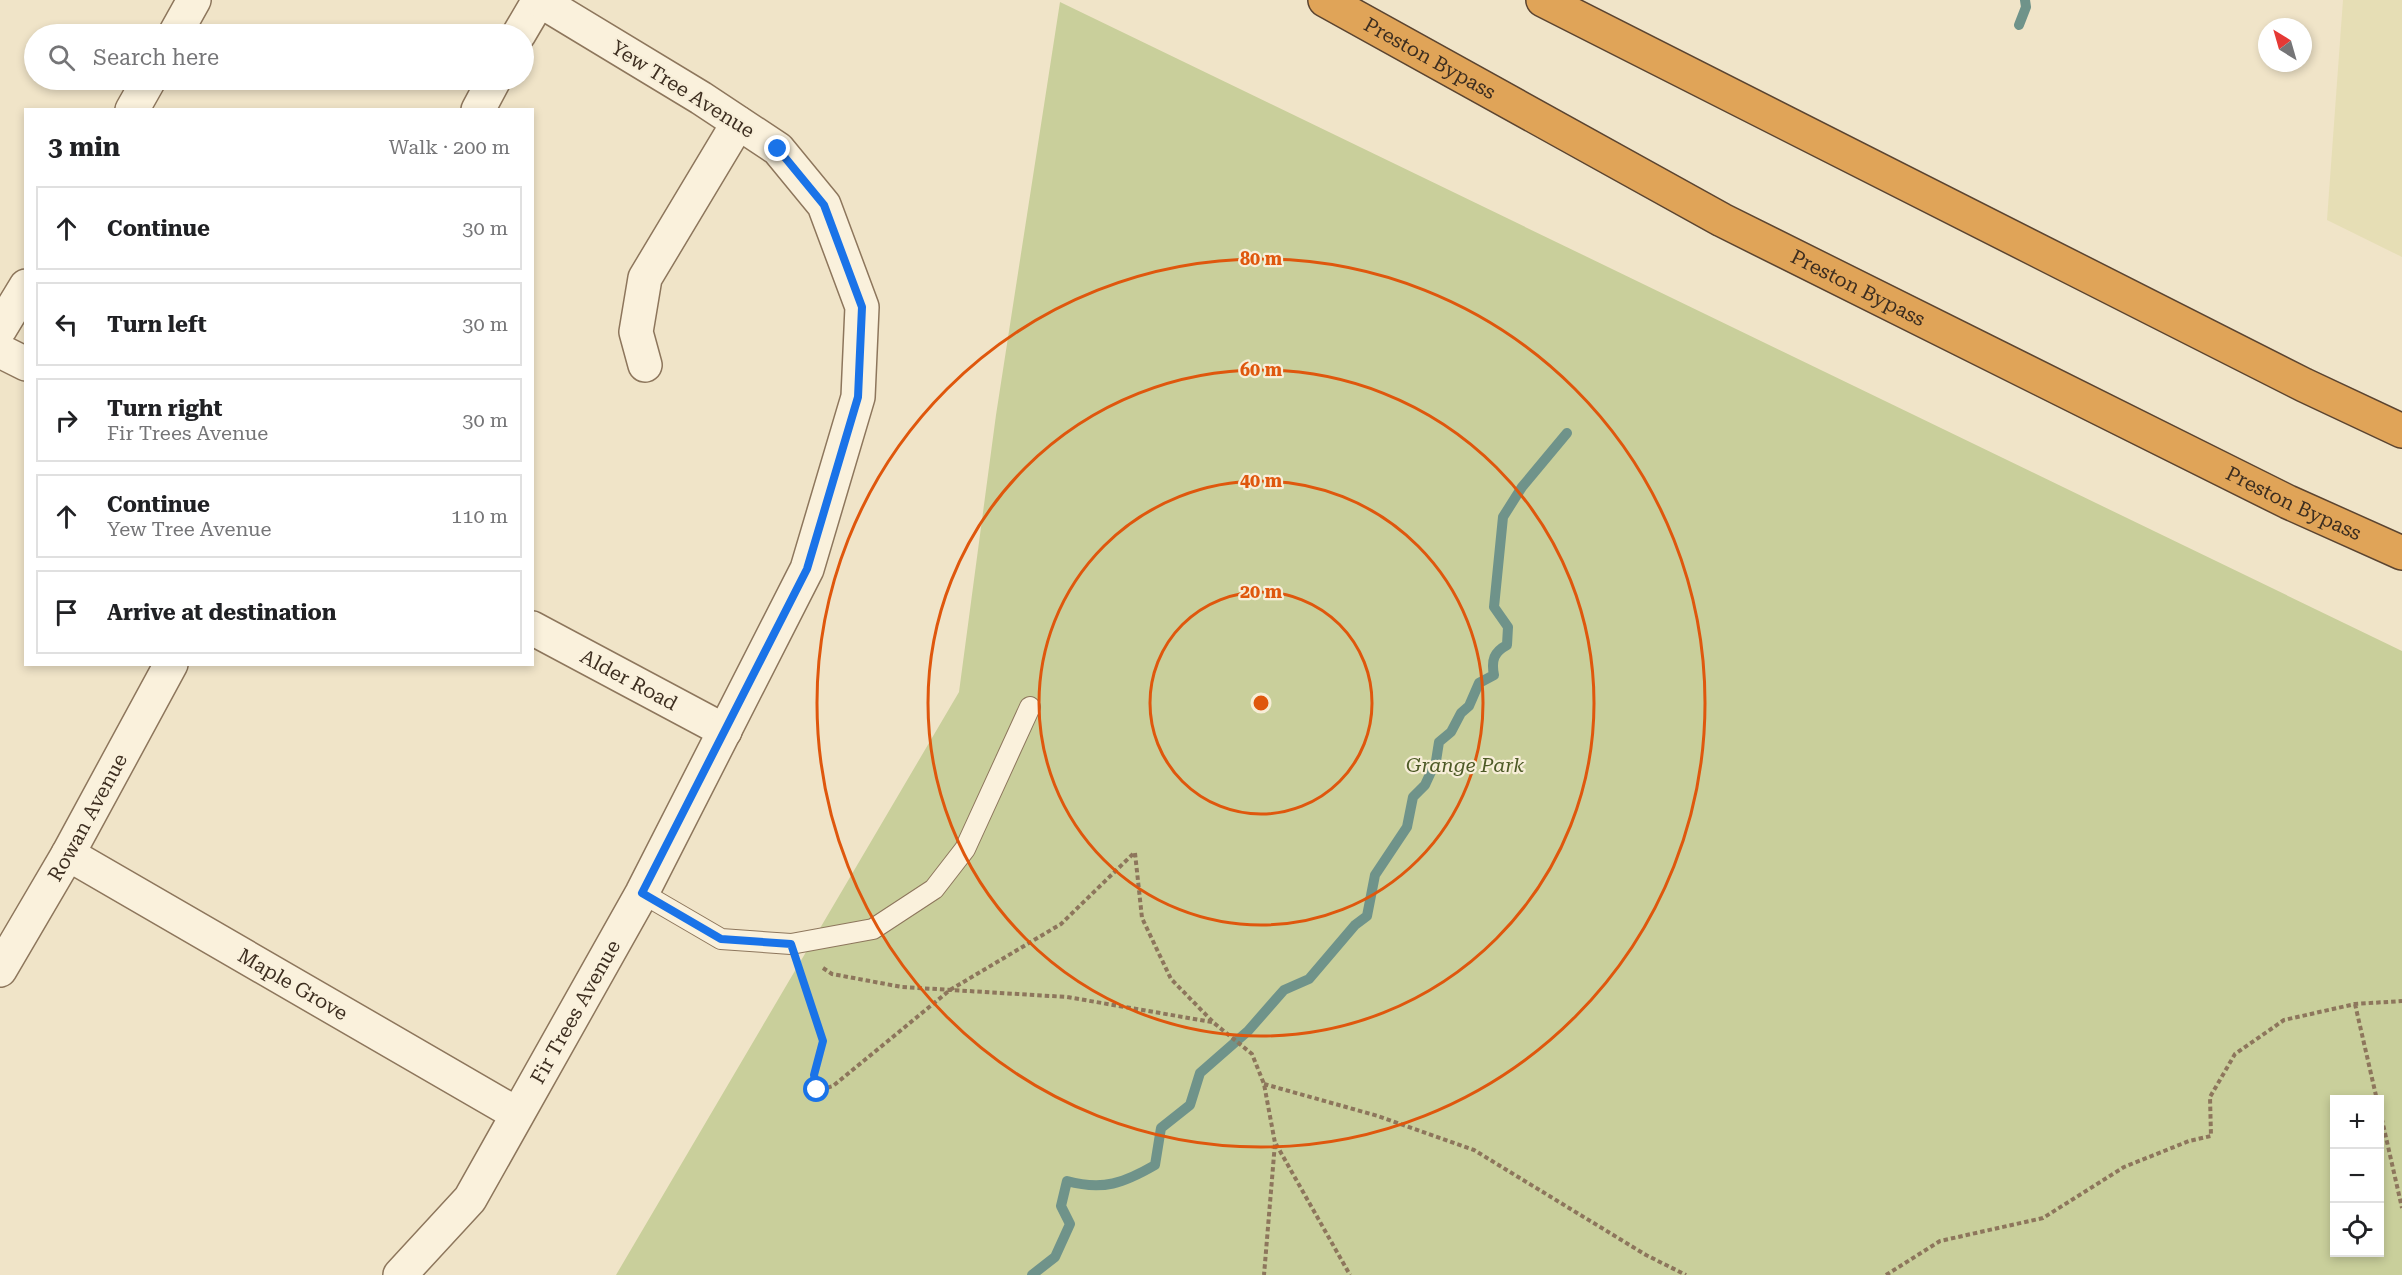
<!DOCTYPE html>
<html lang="en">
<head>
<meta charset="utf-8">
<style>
	body { margin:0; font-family:"Roboto Serif",serif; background:#f6f6f6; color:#202124 }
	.controls { position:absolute; right:18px; bottom:18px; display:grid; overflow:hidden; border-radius:0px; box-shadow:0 3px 9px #0003 }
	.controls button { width:54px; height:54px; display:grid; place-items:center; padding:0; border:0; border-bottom:2px solid #e0e0e0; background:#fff; color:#202124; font:30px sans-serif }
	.compass { position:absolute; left:2258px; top:18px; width:54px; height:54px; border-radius:50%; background:#fff; box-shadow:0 3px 9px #0003; rotate:323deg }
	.stop { position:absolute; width:18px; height:18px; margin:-14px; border:4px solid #1a73e8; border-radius:50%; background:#fff }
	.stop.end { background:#1a73e8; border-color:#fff; box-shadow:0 2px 6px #0008 }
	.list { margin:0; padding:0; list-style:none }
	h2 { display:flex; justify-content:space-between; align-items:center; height:78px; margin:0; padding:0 24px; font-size:26px }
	h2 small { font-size:20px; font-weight:400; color:#757577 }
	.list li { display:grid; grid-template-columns:39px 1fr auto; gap:18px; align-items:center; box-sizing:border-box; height:84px; margin:0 12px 12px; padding:0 12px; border:2px solid #e0e0e0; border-radius:0px }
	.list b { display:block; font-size:22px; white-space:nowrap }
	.list p { margin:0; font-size:20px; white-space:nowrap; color:#757577 }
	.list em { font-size:20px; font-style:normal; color:#757577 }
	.icon { flex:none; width:33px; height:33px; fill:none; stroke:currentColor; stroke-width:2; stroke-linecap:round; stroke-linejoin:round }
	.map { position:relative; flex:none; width:2402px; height:1275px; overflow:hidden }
	.search { position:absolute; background:#fff; box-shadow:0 3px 9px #0003; left:24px; top:24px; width:510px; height:66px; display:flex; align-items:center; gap:15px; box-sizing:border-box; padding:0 21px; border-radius:33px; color:#757577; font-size:22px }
	.panel { position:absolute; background:#fff; box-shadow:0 3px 9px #0003; left:24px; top:108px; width:510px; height:558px; border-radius:0px }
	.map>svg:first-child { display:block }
</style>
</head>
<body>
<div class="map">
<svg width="2402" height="1275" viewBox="0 0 2402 1275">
	<rect width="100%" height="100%" fill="#f0e4c8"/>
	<path fill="#e6deb5" d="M 2343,0 L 2402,0 L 2402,257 L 2327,220 Z"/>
	<path fill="#c9cf9b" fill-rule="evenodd" d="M 1060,2 L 2402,651 L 2402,1275 L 616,1275 L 959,692 L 996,415 ZM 2334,1100 L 2380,1100 L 2380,1252 L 2334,1252 Z"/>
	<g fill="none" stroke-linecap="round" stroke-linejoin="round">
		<path stroke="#6f938a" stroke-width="10" d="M 2019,25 L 2026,7 L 2025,0
			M 1032,1275 L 1055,1257 L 1070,1224 L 1061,1206 L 1067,1181 C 1103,1191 1124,1183 1155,1165 L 1161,1128 L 1190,1105 L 1200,1073 L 1248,1031 L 1284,990 L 1309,979 L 1355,925 L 1367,916 L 1375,875 L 1407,827 L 1413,797 L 1425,785 L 1436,761 L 1439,742 L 1451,732 L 1461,713 L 1469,706 L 1479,683 L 1494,675 C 1491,660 1494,652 1507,645 L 1508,627 L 1494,607 L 1503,517 L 1522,487 L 1567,433"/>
		<g stroke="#8d765c" stroke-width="22">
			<path id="service" d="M 642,893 L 721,939 L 791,944 L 873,929 L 934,889 L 965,849 L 1030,707"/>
		</g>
		<g stroke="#8d765c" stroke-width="36">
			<g id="minor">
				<path d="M 175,34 L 194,0"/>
				<path d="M 519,34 L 539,0"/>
				<path d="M 132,110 L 149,80"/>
				<path d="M 478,110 L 494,80"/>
				<path d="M 0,329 L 26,286"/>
				<path d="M 0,351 L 26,364"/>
				<path d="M 645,365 L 636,332 L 645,278 L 738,123"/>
				<path id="s1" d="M 532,628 L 725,731"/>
				<path id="s2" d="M 68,854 L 517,1114"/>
				<path id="s3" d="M 0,970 L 68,854 L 171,664"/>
				<path id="s4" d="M 400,1275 L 470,1199 L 642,893 L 807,569 L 858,397 L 862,307 L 824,205 L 778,149 L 701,98 L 539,0"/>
			</g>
		</g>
		<g stroke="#5b4430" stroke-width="36">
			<g id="motorway">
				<path id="s5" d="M 1325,0 L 1722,220 L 2288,502 L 2402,553"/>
				<path d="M 1543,0 L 2304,385 L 2402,431"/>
			</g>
		</g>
		<path stroke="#8d765c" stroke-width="4" stroke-dasharray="4.5 3" stroke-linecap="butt" d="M 1135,853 L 1142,918 L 1171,979 L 1214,1023 L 1252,1054 L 1264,1084 L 1275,1143 L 1264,1275
			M 823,968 L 832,974 L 902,987 L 1067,997 L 1212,1022
			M 800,972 L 823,1041 L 814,1075 L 817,1091 L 833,1086 L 950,990 L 1061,924 L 1135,852
			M 2355,1004 L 2377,1100
			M 1264,1084 L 1378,1116 L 1474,1150 L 1646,1255 L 1686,1275
			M 2380,1111 L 2402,1208
			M 1276,1144 L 1350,1275
			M 1886,1275 L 1940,1241 L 2043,1218 L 2124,1167 L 2189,1141 L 2211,1136 L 2210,1097 L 2235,1054 L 2284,1020 L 2355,1004 L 2402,1001"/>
		<use href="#service" stroke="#faf1dc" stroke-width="20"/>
		<use href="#minor" stroke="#faf1dc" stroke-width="33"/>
		<use href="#motorway" stroke="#e0a458" stroke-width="33"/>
	</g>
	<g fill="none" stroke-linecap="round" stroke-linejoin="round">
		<path stroke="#1a73e8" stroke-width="8" d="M 778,149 L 824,205 L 862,307 L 858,397 L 807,569 L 642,893 L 721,939 L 791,944 L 823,1041 L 814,1075 L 817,1090"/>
	</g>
	<g fill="none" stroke="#df570d" stroke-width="3">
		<circle cx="1261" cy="703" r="111"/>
		<circle cx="1261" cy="703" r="222"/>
		<circle cx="1261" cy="703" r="333"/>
		<circle cx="1261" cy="703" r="444"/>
	</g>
	<g text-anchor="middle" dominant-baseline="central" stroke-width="4.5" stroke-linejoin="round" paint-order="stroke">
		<g font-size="20" fill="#3d2e20" stroke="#f7eed8">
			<text stroke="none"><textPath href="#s5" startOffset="120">Preston Bypass</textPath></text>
			<text transform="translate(683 89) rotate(32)">Yew Tree Avenue</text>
			<text stroke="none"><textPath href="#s5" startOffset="606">Preston Bypass</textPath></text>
			<text stroke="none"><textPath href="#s5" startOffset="1092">Preston Bypass</textPath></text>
			<text stroke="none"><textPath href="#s1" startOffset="110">Alder Road</textPath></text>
			<text stroke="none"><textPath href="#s3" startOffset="176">Rowan Avenue</textPath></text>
			<text stroke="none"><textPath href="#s2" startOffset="260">Maple Grove</textPath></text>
			<text stroke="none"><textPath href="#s4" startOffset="318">Fir Trees Avenue</textPath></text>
		</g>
		<g font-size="20" font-style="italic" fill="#4d5a26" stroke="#f7eed8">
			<text x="1465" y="765">Grange Park</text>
		</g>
	</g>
	<circle cx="1261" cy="703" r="9" fill="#df570d" stroke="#f7eed8" stroke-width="3"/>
	<g font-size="18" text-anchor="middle" font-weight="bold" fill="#df570d" stroke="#f7eed8" stroke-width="4.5" stroke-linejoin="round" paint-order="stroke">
		<text x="1261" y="265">80 m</text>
		<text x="1261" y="376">60 m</text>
		<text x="1261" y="487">40 m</text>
		<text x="1261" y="598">20 m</text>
	</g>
</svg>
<div class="controls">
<button>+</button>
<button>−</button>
<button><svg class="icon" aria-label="locate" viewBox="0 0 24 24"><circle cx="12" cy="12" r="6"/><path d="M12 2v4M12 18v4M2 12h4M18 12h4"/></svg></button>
</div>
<svg class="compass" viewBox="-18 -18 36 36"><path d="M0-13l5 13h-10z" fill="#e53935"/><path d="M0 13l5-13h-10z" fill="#757577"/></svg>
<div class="stop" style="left:817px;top:1090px"></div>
<div class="stop end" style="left:778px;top:149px"></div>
<div class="search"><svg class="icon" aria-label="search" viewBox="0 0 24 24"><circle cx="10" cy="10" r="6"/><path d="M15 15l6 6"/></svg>Search here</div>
<section class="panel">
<h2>3 min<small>Walk · 200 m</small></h2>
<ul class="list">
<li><svg class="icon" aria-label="ahead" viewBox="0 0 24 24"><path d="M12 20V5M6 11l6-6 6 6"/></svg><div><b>Continue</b></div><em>30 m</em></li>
<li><svg class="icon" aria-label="left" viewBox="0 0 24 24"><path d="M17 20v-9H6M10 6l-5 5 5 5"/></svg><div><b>Turn left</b></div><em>30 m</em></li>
<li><svg class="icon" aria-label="right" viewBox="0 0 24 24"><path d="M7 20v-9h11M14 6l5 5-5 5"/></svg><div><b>Turn right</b><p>Fir Trees Avenue</p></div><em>30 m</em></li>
<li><svg class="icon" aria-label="ahead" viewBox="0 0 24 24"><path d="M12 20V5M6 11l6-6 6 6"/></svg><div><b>Continue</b><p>Yew Tree Avenue</p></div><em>110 m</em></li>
<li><svg class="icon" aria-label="arrive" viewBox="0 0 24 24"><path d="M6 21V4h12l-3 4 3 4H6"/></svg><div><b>Arrive at destination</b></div></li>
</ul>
</section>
</div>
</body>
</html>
